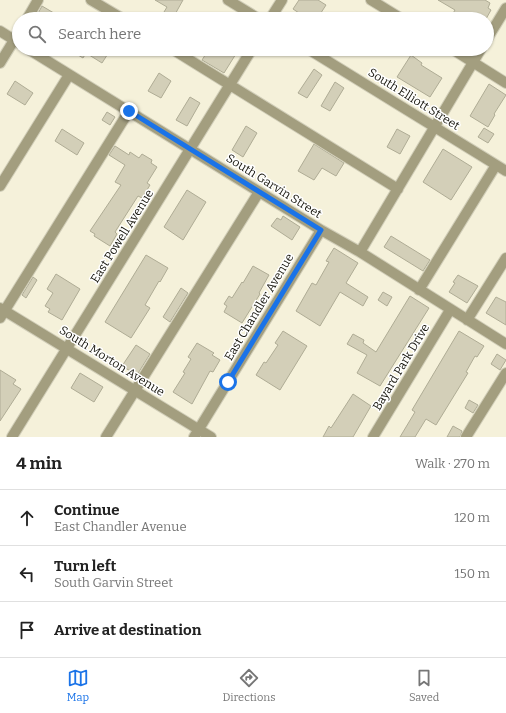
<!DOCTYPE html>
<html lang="en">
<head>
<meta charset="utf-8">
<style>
	body { margin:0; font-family:Bitter,serif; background:#f2f2f2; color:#222 }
	.stop { position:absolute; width:12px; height:12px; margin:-9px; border:3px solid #1a73e8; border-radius:50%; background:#fff }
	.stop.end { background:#1a73e8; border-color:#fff; box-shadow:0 1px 4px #0008 }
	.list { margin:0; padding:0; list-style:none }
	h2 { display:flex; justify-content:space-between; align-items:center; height:52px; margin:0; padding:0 16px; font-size:17px }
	h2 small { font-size:13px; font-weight:400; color:#767676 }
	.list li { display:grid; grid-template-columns:26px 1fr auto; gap:12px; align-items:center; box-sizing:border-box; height:56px; padding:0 16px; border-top:1px solid #e0e0e0 }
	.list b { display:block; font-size:15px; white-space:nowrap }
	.list p { margin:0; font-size:13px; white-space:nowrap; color:#767676 }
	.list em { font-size:13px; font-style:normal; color:#767676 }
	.icon { flex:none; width:22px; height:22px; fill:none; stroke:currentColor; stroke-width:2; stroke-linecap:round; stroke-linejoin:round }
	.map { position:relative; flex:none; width:506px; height:437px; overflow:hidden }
	.search { position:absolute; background:#fff; box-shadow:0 1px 3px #0004; left:12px; right:12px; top:12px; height:44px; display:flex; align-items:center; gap:10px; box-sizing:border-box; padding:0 14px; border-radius:22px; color:#767676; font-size:15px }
	.sheet { height:220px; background:#fff }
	nav { display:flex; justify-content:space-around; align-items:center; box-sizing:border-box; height:56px; border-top:1px solid #e0e0e0; background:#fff; font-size:11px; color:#767676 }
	nav a { display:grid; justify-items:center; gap:2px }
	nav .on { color:#1a73e8 }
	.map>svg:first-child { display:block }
</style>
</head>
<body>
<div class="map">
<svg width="506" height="437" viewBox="0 0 506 437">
	<rect width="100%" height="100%" fill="#f5f1da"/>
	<path fill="#d3cfb8" stroke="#afac95" d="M 155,0 L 183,0 L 173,18 L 164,12 L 167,7 Z
		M 299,0 L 318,0 L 326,5 L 317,19 L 308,19 L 293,9 Z
		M 438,0 L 485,0 L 490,3 L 488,8 L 491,10 L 486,19 L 459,19 L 452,15 L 455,10 Z
		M 42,6 L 64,19 L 35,19 Z
		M 68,49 L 111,49 L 102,63 L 86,53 L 83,58 Z
		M 209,49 L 239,49 L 224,73 L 202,60 Z
		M 411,55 L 422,63 L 421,65 L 442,78 L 430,97 L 397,77 Z
		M 314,69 L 322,75 L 307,98 L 298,93 Z
		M 159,73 L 171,81 L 161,98 L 148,91 Z
		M 15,81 L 33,93 L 25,105 L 7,94 Z
		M 335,82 L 344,88 L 330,111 L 321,106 Z
		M 489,84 L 506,95 L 494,114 L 495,115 L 488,127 L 470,116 Z
		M 190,97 L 200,103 L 187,126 L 176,120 Z
		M 107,112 L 115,117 L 110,125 L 102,120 Z
		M 246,126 L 257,133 L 243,157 L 232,150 Z
		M 484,128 L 494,134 L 488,143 L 478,137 Z
		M 62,129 L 84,143 L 77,155 L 55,141 Z
		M 397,129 L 410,136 L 400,154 L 387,147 Z
		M 314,144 L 344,163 L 336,176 L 322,168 L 314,180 L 298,171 Z
		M 115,146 L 129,155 L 130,152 L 139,158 L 142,154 L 152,160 L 151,163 L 157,167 L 147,183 L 150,185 L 142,198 L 138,196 L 115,232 L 117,234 L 110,246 L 94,236 L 95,234 L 90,231 L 121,185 L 115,182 L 125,165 L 109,155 Z
		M 443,149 L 472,167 L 451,200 L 423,182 Z
		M 187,190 L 206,202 L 183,240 L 164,227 Z
		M 283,216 L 300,227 L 292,240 L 271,226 L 277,218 L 281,220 Z
		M 391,236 L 430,260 L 423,271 L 384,247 Z
		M 334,248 L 358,263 L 346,283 L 368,297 L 363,306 L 340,292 L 320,326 L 296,311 L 312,283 L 316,285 L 329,262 L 326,261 Z
		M 146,255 L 168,268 L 160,282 L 159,281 L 145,305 L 150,308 L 131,338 L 105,322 Z
		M 253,266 L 269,275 L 259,293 L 260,294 L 242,323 L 224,312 L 227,306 L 224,304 L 229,296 L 232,298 L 242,282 L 243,283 Z
		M 56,274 L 80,289 L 62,320 L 48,312 L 50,309 L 45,306 L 53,293 L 47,289 Z
		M 458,275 L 478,286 L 467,303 L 449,292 L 455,283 L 453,282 Z
		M 33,277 L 37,280 L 26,298 L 22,295 Z
		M 181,288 L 188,293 L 170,322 L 163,317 Z
		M 383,292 L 392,297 L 387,306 L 378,300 Z
		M 410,296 L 429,308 L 380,386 L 357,373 L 367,355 L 347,344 L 353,334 L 364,340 L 363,343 L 376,352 Z
		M 496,297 L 506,302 L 506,325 L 486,313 Z
		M 283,331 L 307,346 L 280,390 L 256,375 L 264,362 L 266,363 L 278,345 L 275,343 Z
		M 459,331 L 484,346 L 477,357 L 475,356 L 466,372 L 468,373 L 436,425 L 426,419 L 415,437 L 400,437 L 415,412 L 412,410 Z
		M 197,343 L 214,353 L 212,355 L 220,360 L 213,372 L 210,371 L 192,404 L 173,392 L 185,373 L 183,372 L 191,359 L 188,357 Z
		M 136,345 L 150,354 L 137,375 L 122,366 Z
		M 497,354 L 506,360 L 500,370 L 491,364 Z
		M 0,370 L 16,380 L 13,384 L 21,389 L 0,421 Z
		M 80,373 L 103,387 L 94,402 L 71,388 Z
		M 353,394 L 371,406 L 353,437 L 323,437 L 329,426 L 331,428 Z
		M 469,400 L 478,405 L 473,413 L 465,408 Z
		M 453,426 L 462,431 L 460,437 L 447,437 Z"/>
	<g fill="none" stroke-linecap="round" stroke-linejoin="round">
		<g stroke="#d1ceb9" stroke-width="12">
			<path id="minor" d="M 91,0 L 123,19
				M 228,0 L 259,19
				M 371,0 L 402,19
				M 27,19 L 38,0
				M 270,19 L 282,0
				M 0,31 L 19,43
				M 487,39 L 506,8
				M 28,49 L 321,230 L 360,252 L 506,344
				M 172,49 L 398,189
				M 308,49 L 506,171
				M 452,49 L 506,83
				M 0,63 L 19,32
				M 0,186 L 69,75
				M 360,252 L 481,49
				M 419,290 L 496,165
				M 0,308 L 211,437
				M 0,318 L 129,111
				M 467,320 L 506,258
				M 12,437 L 252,49
				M 106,437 L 259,192
				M 194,437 L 321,230
				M 373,437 L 450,310
				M 466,437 L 506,373"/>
		</g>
		<use href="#minor" stroke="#a39e7f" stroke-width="10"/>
	</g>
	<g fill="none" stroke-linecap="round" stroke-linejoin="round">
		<path stroke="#1a73e8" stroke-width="5" d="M 129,111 L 321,230 L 228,382"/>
	</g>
	<g text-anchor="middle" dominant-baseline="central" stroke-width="3" stroke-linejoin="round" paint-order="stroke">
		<g font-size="12" fill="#16150c" stroke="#fff">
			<text transform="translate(414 99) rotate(32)">South Elliott Street</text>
			<text transform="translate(274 186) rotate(32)">South Garvin Street</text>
			<text transform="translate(122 236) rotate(-58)">East Powell Avenue</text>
			<text transform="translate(259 307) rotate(-59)">East Chandler Avenue</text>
			<text transform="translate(112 361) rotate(32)">South Morton Avenue</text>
			<text transform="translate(401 367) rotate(-59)">Bayard Park Drive</text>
		</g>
	</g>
</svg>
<div class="stop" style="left:228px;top:382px"></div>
<div class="stop end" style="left:129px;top:111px"></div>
<div class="search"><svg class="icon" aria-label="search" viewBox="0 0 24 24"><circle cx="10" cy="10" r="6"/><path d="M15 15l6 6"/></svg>Search here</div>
</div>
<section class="sheet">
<h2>4 min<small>Walk · 270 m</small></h2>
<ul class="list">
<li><svg class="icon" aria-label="ahead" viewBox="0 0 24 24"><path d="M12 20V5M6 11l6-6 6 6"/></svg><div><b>Continue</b><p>East Chandler Avenue</p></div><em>120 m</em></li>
<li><svg class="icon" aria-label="left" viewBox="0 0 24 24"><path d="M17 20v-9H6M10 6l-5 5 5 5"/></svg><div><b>Turn left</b><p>South Garvin Street</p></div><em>150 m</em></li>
<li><svg class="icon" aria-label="arrive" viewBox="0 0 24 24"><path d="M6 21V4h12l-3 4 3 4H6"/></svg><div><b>Arrive at destination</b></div></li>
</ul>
</section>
<nav>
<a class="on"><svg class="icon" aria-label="map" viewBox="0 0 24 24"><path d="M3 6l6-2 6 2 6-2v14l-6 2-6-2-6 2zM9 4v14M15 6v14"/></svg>Map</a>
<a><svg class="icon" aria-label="directions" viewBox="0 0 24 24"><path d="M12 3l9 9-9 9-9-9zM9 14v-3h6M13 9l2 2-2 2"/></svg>Directions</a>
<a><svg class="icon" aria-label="saved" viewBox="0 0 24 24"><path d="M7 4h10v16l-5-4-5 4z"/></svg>Saved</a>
</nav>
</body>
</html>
